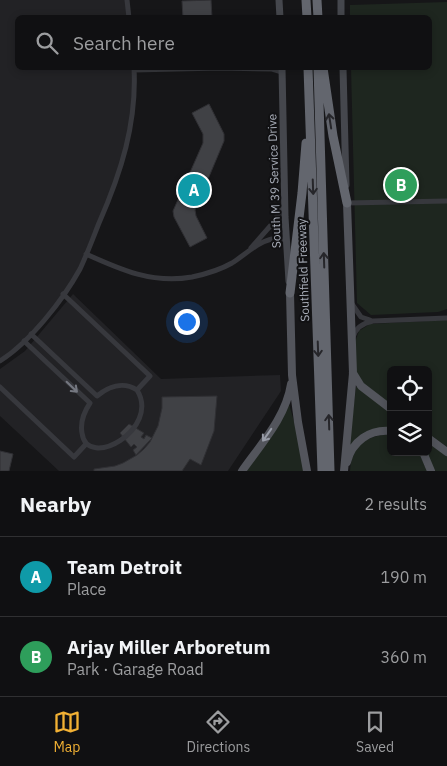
<!DOCTYPE html>
<html lang="en">
<head>
<meta charset="utf-8">
<style>
	body { margin:0; font-family:"IBM Plex Sans",sans-serif; background:#1e1e20; color:#f1f3f6 }
	.controls { position:absolute; right:15px; bottom:15px; display:grid; overflow:hidden; border-radius:8px; box-shadow:0 2px 8px #0003 }
	.controls button { width:45px; height:45px; display:grid; place-items:center; padding:0; border:0; border-bottom:1px solid #303032; background:#101012; color:#f1f3f6; font:25px sans-serif }
	.you { position:absolute; left:186px; top:321px; width:18px; height:18px; margin:-12px; border:4px solid #fff; border-radius:50%; background:#1a73e8; box-shadow:0 0 0 8px #1a73e833 }
	.badge { display:grid; place-items:center; width:32px; height:32px; border-radius:50%; background:#f2b134; color:#fff; font-size:16px; font-weight:700 }
	.pin { position:absolute; translate:-50% -50%; border:2px solid #fff; box-shadow:0 1px 5px #0006 }
	.list { margin:0; padding:0; list-style:none }
	h2 { display:flex; justify-content:space-between; align-items:center; height:65px; margin:0; padding:0 20px; font-size:21px }
	h2 small { font-size:16px; font-weight:400; color:#9c9d9f }
	.list li { display:grid; grid-template-columns:32px 1fr auto; gap:15px; align-items:center; box-sizing:border-box; height:80px; padding:0 20px; border-top:1px solid #303032 }
	.list b { display:block; font-size:19px; white-space:nowrap }
	.list p { margin:0; font-size:16px; white-space:nowrap; color:#9c9d9f }
	.list em { font-size:16px; font-style:normal; color:#9c9d9f }
	.icon { flex:none; width:28px; height:28px; fill:none; stroke:currentColor; stroke-width:2; stroke-linecap:round; stroke-linejoin:round }
	.map { position:relative; flex:none; width:447px; height:471px; overflow:hidden }
	.search { position:absolute; background:#101012; box-shadow:0 2px 8px #0003; left:15px; right:15px; top:15px; height:55px; display:flex; align-items:center; gap:12px; box-sizing:border-box; padding:0 18px; border-radius:8px; color:#9c9d9f; font-size:19px }
	.sheet { height:225px; background:#101012 }
	nav { display:flex; justify-content:space-around; align-items:center; box-sizing:border-box; height:70px; border-top:1px solid #303032; background:#101012; font-size:14px; color:#9c9d9f }
	nav a { display:grid; justify-items:center; gap:2px }
	nav .on { color:#f2b134 }
	.map>svg:first-child { display:block }
</style>
</head>
<body>
<div class="map">
<svg width="447" height="471" viewBox="0 0 447 471">
	<rect width="100%" height="100%" fill="#161618"/>
	<path fill="#222225" d="M 0,0 L 127,0 L 129,17 L 18,18 L 18,68 L 134,68 L 135,90 L 122,164 L 73,280 L 31,334 L 0,361 Z
		M 73,294 L 161,379 L 280,375 L 281,391 L 228,471 L 59,471 L 0,416 L 0,369 L 25,351 Z"/>
	<path fill="#1e261f" d="M 447,2 L 447,309 L 438,312 L 371,315 L 357,303 L 351,68 L 430,68 L 430,18 L 350,17 L 350,5 Z
		M 447,320 L 447,447 L 428,433 L 428,370 L 391,370 L 391,405 L 360,381 L 356,373 L 355,342 L 359,331 L 370,324 Z
		M 356,387 L 357,387 L 391,411 L 391,428 L 351,447 L 349,445 Z
		M 289,404 L 297,432 L 305,471 L 244,471 Z
		M 391,434 L 391,452 L 419,452 L 427,471 L 350,471 C 352,444 366,436 391,434 Z
		M 428,440 L 447,454 L 447,471 L 433,471 L 426,452 L 428,452 Z"/>
	<path fill="#404145" stroke="#303034" d="M 211,0 L 212,18 L 183,18 L 182,1 Z
		M 209,104 L 224,134 L 224,141 L 195,210 L 196,216 L 207,238 L 190,247 L 174,217 L 173,211 L 203,143 L 203,134 L 192,113 Z
		M 217,396 L 214,431 L 201,465 L 190,459 L 182,471 L 94,471 L 94,469 L 115,466 L 123,463 L 137,455 L 144,449 L 150,442 L 158,426 L 162,408 L 162,397 Z
		M 129,424 L 144,433 L 141,437 L 144,439 L 146,435 L 152,438 L 136,455 L 133,450 L 137,447 L 134,444 L 131,447 L 120,433 Z
		M 0,451 L 13,454 L 9,471 L 0,471 Z"/>
	<g fill="none" stroke-linecap="round" stroke-linejoin="round">
		<path stroke="#37383d" stroke-width="5" d="M 127,0 L 129,18
			M 219,68 L 272,69 L 282,72
			M 134,70 L 220,68
			M 347,203 L 447,201
			M 251,248 L 272,224 L 284,205
			M 86,254 C 121,270 153,284 192,277 C 206,274 220,270 232,263 C 248,253 266,233 286,240
			M 63,294 L 150,376 L 137,390
			M 352,304 L 361,317 L 370,320
			M 353,337 C 356,327 363,323 373,321 L 447,318
			M 24,341 L 90,403 C 84,412 80,422 82,433 C 87,471 161,429 137,390 C 123,381 108,387 97,396 L 31,334
			M 0,361 C 30,342 63,300 80,269 C 87,254 93,238 99,223 C 121,173 137,123 134,68
			M 0,387 L 74,457 L 86,444"/>
		<path stroke="#45474d" stroke-width="7" d="M 279,0 L 280,18
			M 341,0 L 341,18
			M 282,68 L 285,217 L 289,281
			M 343,68 L 346,185"/>
		<path stroke="#53555c" stroke-width="8" d="M 290,293 L 292,375 L 298,422 L 307,471
			M 353,373 L 361,386 L 391,409
			M 428,438 L 447,452
			M 423,452 L 431,471
			M 347,462 C 352,441 370,429 391,431
			M 242,471 C 261,444 286,417 291,384
			M 344,471 L 353,373 L 347,203"/>
		<path stroke="#63666e" stroke-width="9" d="M 306,0 L 307,18
			M 317,0 L 318,18
			M 308,68 L 322,471
			M 318,68 L 330,471
			M 323,68 L 333,136 L 347,203
			M 290,293 L 302,193 L 306,143"/>
	</g>
	<defs><path id="oneway-shaft" d="M-6 0H5M1.5-3L5.5 0L1.5 3" fill="none" stroke-width="1.6" stroke-linecap="round" stroke-linejoin="round" transform="scale(1.25)"/></defs>
	<g stroke="#26262a">
		<use href="#oneway-shaft" transform="translate(330 121) rotate(-99)"/>
		<use href="#oneway-shaft" transform="translate(313 187) rotate(88)"/>
		<use href="#oneway-shaft" transform="translate(324 260) rotate(-92)"/>
		<use href="#oneway-shaft" transform="translate(318 349) rotate(88)"/>
		<use href="#oneway-shaft" transform="translate(329 422) rotate(-92)"/>
	</g>
	<use stroke="#757881" href="#oneway-shaft" transform="translate(72 387) rotate(44)"/>
	<use stroke="#979ba6" href="#oneway-shaft" transform="translate(267 435) rotate(125)"/>
	<g text-anchor="middle" dominant-baseline="central" stroke-width="4" stroke-linejoin="round" paint-order="stroke">
		<g font-size="12" fill="#a8adb8" stroke="#111113">
			<text transform="translate(274 181) rotate(-92)">South M 39 Service Drive</text>
			<text transform="translate(303 270) rotate(-92)">Southfield Freeway</text>
		</g>
	</g>
</svg>
<div class="controls">
<button><svg class="icon" aria-label="locate" viewBox="0 0 24 24"><circle cx="12" cy="12" r="6"/><path d="M12 2v4M12 18v4M2 12h4M18 12h4"/></svg></button>
<button><svg class="icon" aria-label="layers" viewBox="0 0 24 24"><path d="M12 4l9 5-9 5-9-5zM3 14l9 5 9-5"/></svg></button>
</div>
<div class="you"></div>
<div class="pin badge" style="left:194px;top:190px;background:#0f9aa8">A</div>
<div class="pin badge" style="left:401px;top:185px;background:#2e9e5b">B</div>
<div class="search"><svg class="icon" aria-label="search" viewBox="0 0 24 24"><circle cx="10" cy="10" r="6"/><path d="M15 15l6 6"/></svg>Search here</div>
</div>
<section class="sheet">
<h2>Nearby<small>2 results</small></h2>
<ul class="list">
<li><span class="badge" style="background:#0f9aa8">A</span><div><b>Team Detroit</b><p>Place</p></div><em>190 m</em></li>
<li><span class="badge" style="background:#2e9e5b">B</span><div><b>Arjay Miller Arboretum</b><p>Park · Garage Road</p></div><em>360 m</em></li>
</ul>
</section>
<nav>
<a class="on"><svg class="icon" aria-label="map" viewBox="0 0 24 24"><path d="M3 6l6-2 6 2 6-2v14l-6 2-6-2-6 2zM9 4v14M15 6v14"/></svg>Map</a>
<a><svg class="icon" aria-label="directions" viewBox="0 0 24 24"><path d="M12 3l9 9-9 9-9-9zM9 14v-3h6M13 9l2 2-2 2"/></svg>Directions</a>
<a><svg class="icon" aria-label="saved" viewBox="0 0 24 24"><path d="M7 4h10v16l-5-4-5 4z"/></svg>Saved</a>
</nav>
</body>
</html>
